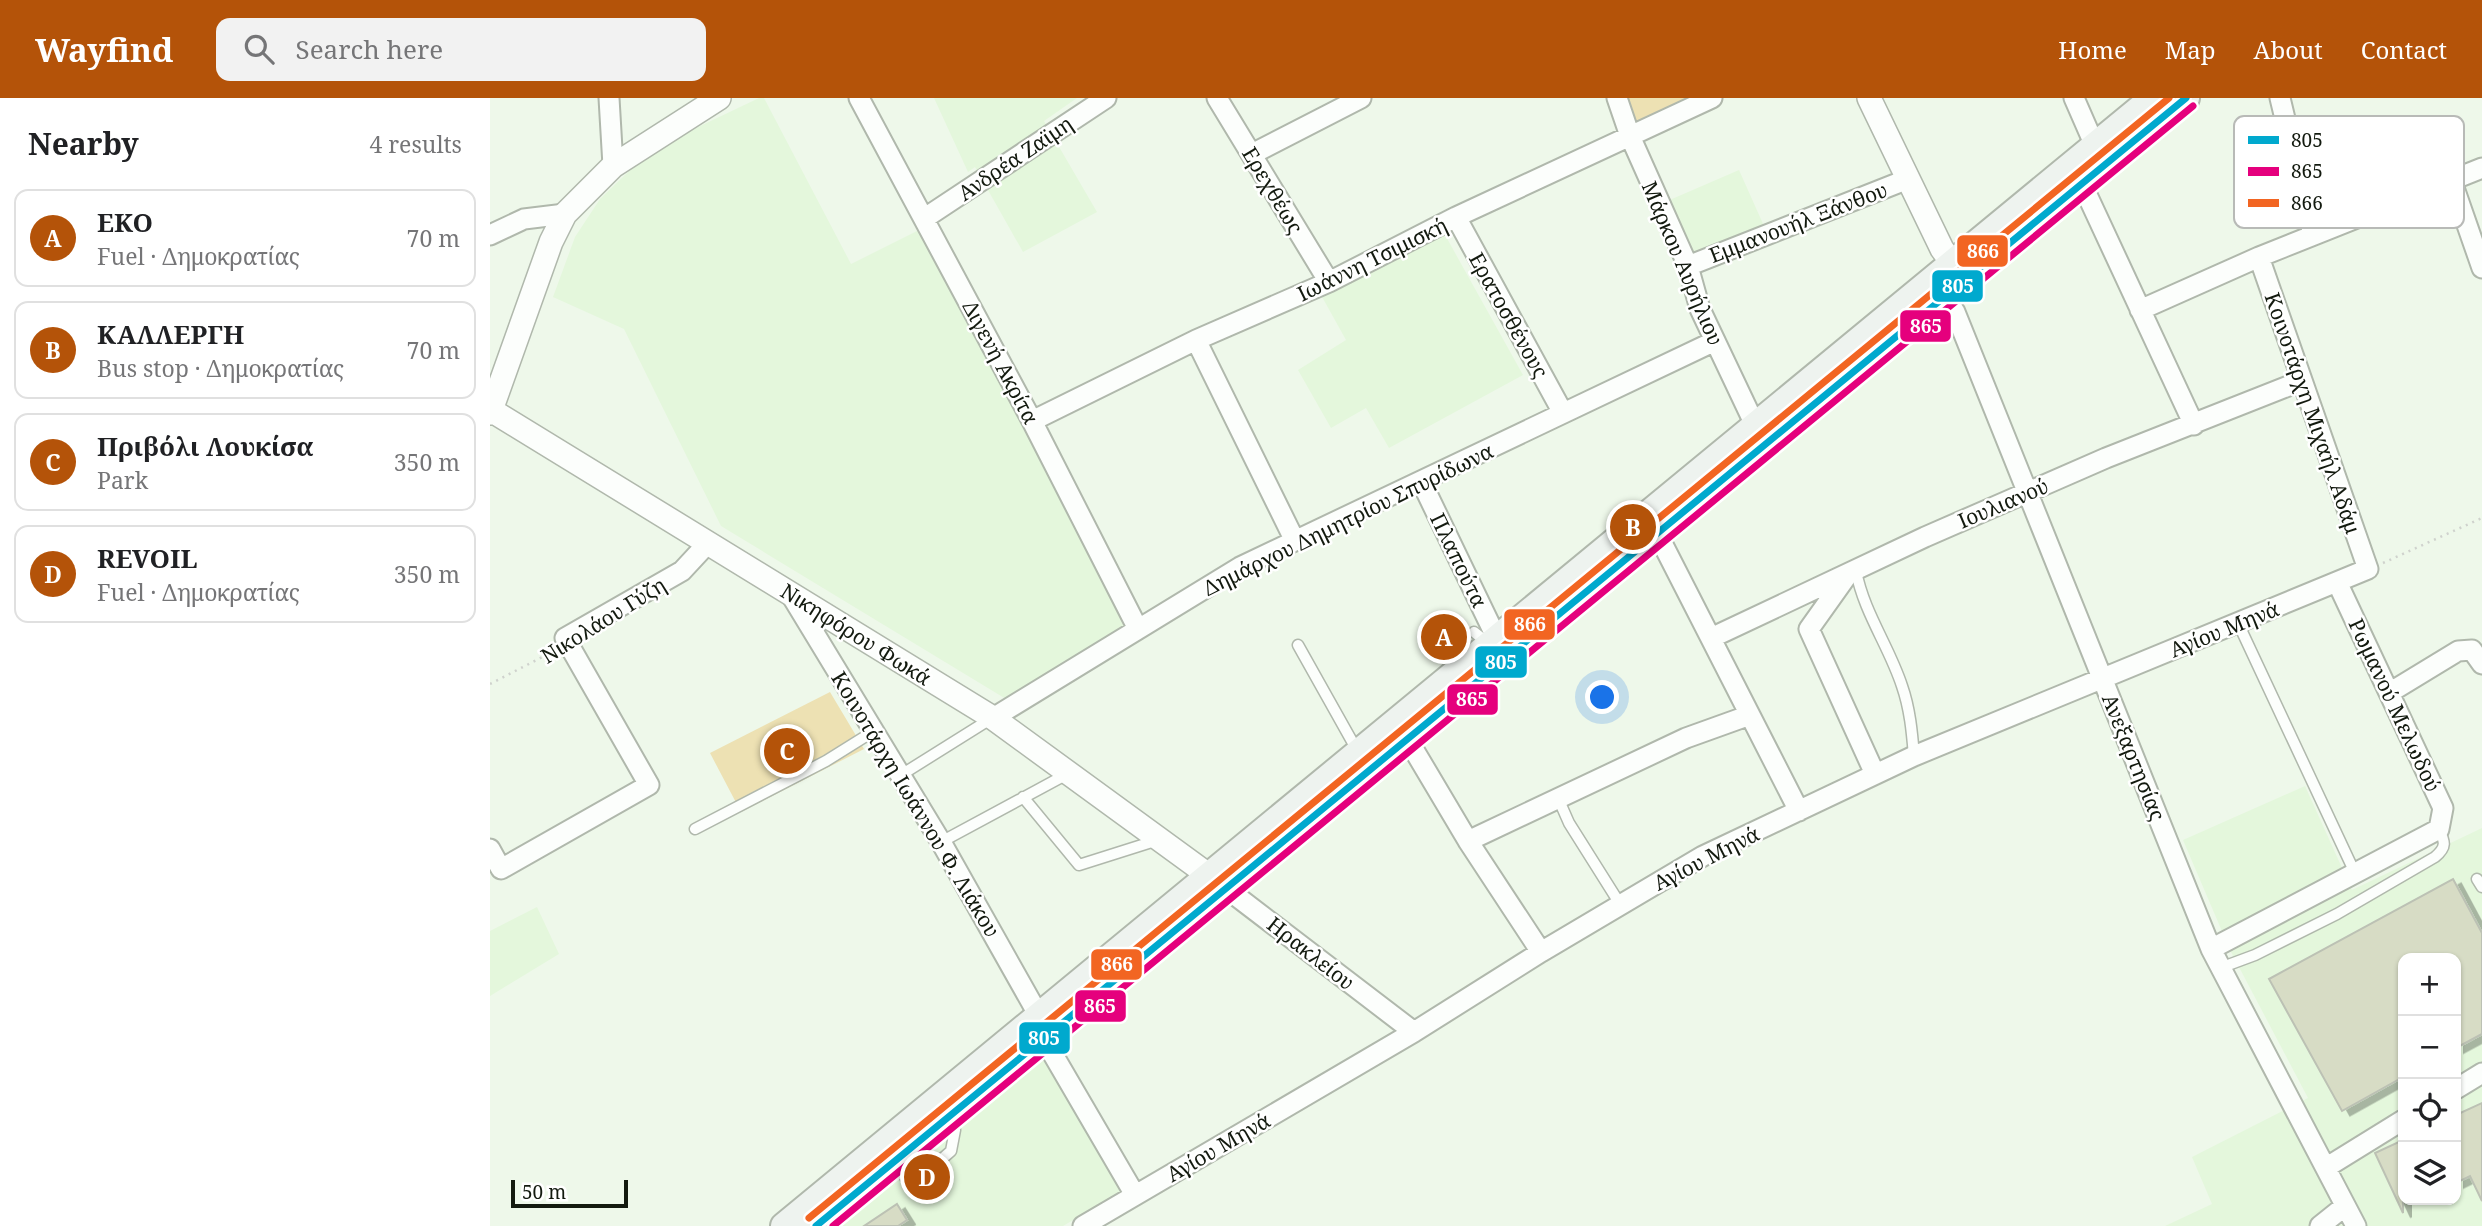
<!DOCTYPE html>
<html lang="en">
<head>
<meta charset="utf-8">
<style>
	body { margin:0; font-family:"Noto Serif",serif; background:#f2f2f2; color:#202124 }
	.controls { position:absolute; right:21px; bottom:21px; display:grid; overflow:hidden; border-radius:14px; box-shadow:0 2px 5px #0004 }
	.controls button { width:63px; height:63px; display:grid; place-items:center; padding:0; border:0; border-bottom:2px solid #e0e0e0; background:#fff; color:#202124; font:35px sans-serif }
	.scale { position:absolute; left:21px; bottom:18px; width:117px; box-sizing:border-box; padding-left:7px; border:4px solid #131a0f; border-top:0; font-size:19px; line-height:24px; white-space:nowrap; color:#131a0f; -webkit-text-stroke:5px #fff; paint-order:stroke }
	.you { position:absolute; left:1113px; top:600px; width:24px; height:24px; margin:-18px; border:5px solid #fff; border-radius:50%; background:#1a73e8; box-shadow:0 0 0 10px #1a73e833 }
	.badge { display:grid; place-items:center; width:46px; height:46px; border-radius:50%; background:#b45309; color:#fff; font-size:23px; font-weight:700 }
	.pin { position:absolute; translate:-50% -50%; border:4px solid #fff; box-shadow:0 2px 7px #0006 }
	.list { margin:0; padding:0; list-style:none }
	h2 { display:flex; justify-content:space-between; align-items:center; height:91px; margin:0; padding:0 28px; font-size:30px }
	h2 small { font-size:23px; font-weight:400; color:#757577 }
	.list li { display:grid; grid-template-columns:46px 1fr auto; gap:21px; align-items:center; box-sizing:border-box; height:98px; margin:0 14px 14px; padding:0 14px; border:2px solid #e0e0e0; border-radius:14px }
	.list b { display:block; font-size:26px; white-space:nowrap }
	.list p { margin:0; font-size:23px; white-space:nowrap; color:#757577 }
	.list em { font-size:23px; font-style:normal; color:#757577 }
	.icon { flex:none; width:38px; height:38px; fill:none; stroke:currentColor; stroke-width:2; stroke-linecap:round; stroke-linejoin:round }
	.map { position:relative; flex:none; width:1992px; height:1128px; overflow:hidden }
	header { display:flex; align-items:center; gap:42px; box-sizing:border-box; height:98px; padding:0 35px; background:#b45309; color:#fff }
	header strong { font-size:33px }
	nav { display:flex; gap:38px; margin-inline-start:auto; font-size:24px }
	.search { width:490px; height:63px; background:#f2f2f2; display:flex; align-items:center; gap:18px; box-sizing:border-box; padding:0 24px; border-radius:14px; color:#757577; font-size:26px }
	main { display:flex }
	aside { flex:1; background:#fff }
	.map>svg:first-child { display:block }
</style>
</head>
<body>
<header>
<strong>Wayfind</strong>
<div class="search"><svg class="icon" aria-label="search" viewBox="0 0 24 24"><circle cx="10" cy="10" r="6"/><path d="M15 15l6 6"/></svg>Search here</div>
<nav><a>Home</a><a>Map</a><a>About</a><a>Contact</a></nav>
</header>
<main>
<aside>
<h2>Nearby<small>4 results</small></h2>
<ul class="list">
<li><span class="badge">A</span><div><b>EKO</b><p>Fuel · Δημοκρατίας</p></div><em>70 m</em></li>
<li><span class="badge">B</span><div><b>ΚΑΛΛΕΡΓΗ</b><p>Bus stop · Δημοκρατίας</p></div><em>70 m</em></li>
<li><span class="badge">C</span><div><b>Πριβόλι Λουκίσα</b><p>Park</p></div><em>350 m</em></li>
<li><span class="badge">D</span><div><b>REVOIL</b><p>Fuel · Δημοκρατίας</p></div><em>350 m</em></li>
</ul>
</aside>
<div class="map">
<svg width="1992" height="1128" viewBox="0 0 1992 1128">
	<defs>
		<filter id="shadow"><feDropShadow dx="8" dy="4.5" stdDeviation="0" flood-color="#0004"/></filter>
	</defs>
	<rect width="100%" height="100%" fill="#eef8ea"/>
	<path fill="#e4f7dc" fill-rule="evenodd" d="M 269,0 L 274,0 L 361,166 L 431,131 L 636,530 L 516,601 L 231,428 L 134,231 L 63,199 L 85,139 L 110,101 L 162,51 Z
		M 444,0 L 587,0 L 554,23 L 607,114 L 533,154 L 485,69 L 478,74 Z
		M 1249,72 L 1274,128 L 1200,160 L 1175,104 Z
		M 954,135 L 1033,277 L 899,350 L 876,310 L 841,330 L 808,272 L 856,242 L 831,197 Z
		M 1815,688 L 1862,792 L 1992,730 L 1992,1128 L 1675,1128 L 1722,1106 L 1702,1059 L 1818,1000 L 1740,852 L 1693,742 ZM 1913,860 L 1966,860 L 1966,1102 L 1913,1102 Z
		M 47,809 L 69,856 L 0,898 L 0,833 Z
		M 551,951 L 633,1093 L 573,1128 L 335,1128 Z"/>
	<path fill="#ede1b3" d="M 1134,0 L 1203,0 L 1143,28 Z
		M 340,594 L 374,651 L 251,714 L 220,655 Z"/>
	<path fill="#d7dcc5" stroke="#bcc1b4" stroke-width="2" filter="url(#shadow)" d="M 965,538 L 973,548 L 958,561 L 950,552 Z
		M 1963,781 L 1992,835 L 1992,936 L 1966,950 L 1966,860 L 1913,860 L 1913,979 L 1852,1013 L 1779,881 Z
		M 1992,1005 L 1992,1103 L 1980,1078 L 1966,1085 L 1966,1017 Z
		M 1913,1042 L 1913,1115 L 1885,1055 Z
		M 407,1106 L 417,1122 L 408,1128 L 374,1128 Z"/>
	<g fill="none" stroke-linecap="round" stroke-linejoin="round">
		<g stroke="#b0b8ac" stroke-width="13">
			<path id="service" d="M 1803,53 L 1854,34
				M 1366,473 C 1374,515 1399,548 1412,588 C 1420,611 1422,634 1424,658
				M 1748,525 L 1865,775
				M 984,534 L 999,546
				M 808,547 L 868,654
				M 411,677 L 502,620
				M 533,699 L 589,767 L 668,742
				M 1068,700 L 1079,725 L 1130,806
				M 205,731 L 336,663 L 384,633
				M 451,744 L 579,675
				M 1987,781 L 1992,789
				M 1730,870 L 1765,857 L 1847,816 L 1945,759 C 1957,749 1955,744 1949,731
				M 415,1079 L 429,1081 L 461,1053 L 465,1032"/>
		</g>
		<g stroke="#b0b8ac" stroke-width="23">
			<path id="minor" d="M 119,0 L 123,68
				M 369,0 L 542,323 L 648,531
				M 727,0 L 839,184
				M 1127,0 L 1140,38 L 1198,168 L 1210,211 L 1265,327
				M 1584,0 L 1605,48
				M 1790,0 L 1823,137
				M 762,56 L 871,0
				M 1962,84 L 1992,170
				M 1592,86 L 1704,327
				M 966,119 L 1073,315
				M 435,120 L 616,0
				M 0,137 L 34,121 L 75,116
				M 1198,168 L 1418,81
				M 1447,187 L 1465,214 L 1721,851 L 1866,1128
				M 1650,212 L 1769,159 L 1992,70
				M 706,242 L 805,443
				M 542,323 L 706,242 L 839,184 L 966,119 L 1222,0
				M 931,383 L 1007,541
				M 1167,435 L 1309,713
				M 1356,479 L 1319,531 L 1385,676
				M 301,497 L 451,744 L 549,918
				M 1221,540 L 1435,439 L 1616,360 L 1811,283
				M 1899,595 L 1968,553 L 1982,552 L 1992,566
				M 503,620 L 750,469 L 1225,243
				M 918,642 L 978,743 L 1051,854
				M 978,743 L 1196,640 L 1260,617
				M 0,751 L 11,771 L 159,687 L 75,540 L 192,473 L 218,445
				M 737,791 L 924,934
				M 1721,851 L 1949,731 L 1953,710 L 1847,484
				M 554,941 L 645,1097
				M 1966,991 L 1992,975
				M 1837,1069 L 1913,1022
				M 593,1128 L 924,934 L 1051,854 L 1213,758 L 1424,658 L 1878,471 L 1769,159
				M 1830,1128 L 1855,1108"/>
		</g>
		<g stroke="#b0b8ac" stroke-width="26">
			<path id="tertiary" d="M 1379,0 L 1452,151 L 1473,180
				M 1,312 L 503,620 L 732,787
				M 0,315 L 61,144 L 75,116 L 123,68 L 229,0"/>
		</g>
		<g stroke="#b0b8ac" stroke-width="30">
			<path id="secondary" d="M 294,1128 L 1663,0
				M 326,1128 L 1696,0"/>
		</g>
		<path stroke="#cfd2cd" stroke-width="2.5" stroke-dasharray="2 5" stroke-linecap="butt" d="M 1893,465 L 1992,420
			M 0,586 L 62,554"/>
		<use href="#service" stroke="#fcfefc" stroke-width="10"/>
		<use href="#minor" stroke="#fcfefc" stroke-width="19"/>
		<use href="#tertiary" stroke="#fcfefc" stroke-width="23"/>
		<use href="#secondary" stroke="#eef3ef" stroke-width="26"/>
		<g stroke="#fff" stroke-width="12">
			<path id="bus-1" d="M 326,1128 L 1696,0"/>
		</g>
		<g stroke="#fff" stroke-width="12">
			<path id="bus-2" d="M 343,1128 L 1703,8"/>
		</g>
		<g stroke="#fff" stroke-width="12">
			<path id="bus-3" d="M 319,1120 L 1679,0"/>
		</g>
		<use href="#bus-1" stroke="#00a9ce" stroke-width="7"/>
		<use href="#bus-2" stroke="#e5007d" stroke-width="7"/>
		<use href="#bus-3" stroke="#f26522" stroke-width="7"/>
	</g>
	<g text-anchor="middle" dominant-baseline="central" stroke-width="5" stroke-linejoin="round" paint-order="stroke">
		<g font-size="21" fill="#131a0f" stroke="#fff">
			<text transform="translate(525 60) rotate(-34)">Ανδρέα Ζαϊμη</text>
			<text transform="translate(783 92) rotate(59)">Ερεχθέως</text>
			<text transform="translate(1308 124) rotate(-21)">Εμμανουήλ Ξάνθου</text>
			<text transform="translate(882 161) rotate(-26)">Ιωάννη Τσιμισκή</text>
			<text transform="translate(1193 165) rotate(67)">Μάρκου Αυρήλιου</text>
			<text transform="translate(1019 217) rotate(61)">Ερατοσθένους</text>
			<text transform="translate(511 264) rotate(62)">Διγενή Ακρίτα</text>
			<text transform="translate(1823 315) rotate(71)">Κοινοτάρχη Μιχαήλ Αδάμ</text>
			<text transform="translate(1513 405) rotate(-23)">Ιουλιανού</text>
			<text transform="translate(858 421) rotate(-26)">Δημάρχου Δημητρίου Σπυρίδωνα</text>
			<text transform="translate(969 462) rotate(64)">Πλαπούτα</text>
			<text transform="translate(113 522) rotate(-32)">Νικολάου Γύζη</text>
			<text transform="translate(1734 531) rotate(-22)">Αγίου Μηνά</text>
			<text transform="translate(366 536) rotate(32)">Νικηφόρου Φωκά</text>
			<text transform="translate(1905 607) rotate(65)">Ρωμανού Μελωδού</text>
			<text transform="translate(1644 659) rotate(68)">Ανεξαρτησίας</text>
			<text transform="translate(426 706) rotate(59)">Κοινοτάρχη Ιωάννου Φ. Λιάκου</text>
			<text transform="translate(1216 760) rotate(-27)">Αγίου Μηνά</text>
			<text transform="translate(821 855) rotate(38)">Ηρακλείου</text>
			<text transform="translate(728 1049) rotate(-30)">Αγίου Μηνά</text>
		</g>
	</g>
	<rect x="1744" y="18" width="230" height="112" rx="10" fill="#fff" stroke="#b8bab7" stroke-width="2"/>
	<rect x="1758" y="38" width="31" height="8" fill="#00a9ce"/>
	<rect x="1758" y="69" width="31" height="9" fill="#e5007d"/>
	<rect x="1758" y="101" width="31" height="8" fill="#f26522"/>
	<g font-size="19" fill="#131a0f">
		<text x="1801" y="49">805</text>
		<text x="1801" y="80">865</text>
		<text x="1801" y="112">866</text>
	</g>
	<g stroke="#fff" stroke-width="2.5">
		<rect x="1466" y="136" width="53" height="34" rx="7" fill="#f26522"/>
		<rect x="1441" y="171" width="53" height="34" rx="7" fill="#00a9ce"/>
		<rect x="1409" y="211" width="53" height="34" rx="7" fill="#e5007d"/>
		<rect x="1013" y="510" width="53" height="33" rx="7" fill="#f26522"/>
		<rect x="984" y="547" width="54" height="34" rx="7" fill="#00a9ce"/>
		<rect x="956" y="585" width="53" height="33" rx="7" fill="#e5007d"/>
		<rect x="600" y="850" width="53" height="33" rx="7" fill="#f26522"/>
		<rect x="584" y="891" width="53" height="34" rx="7" fill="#e5007d"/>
		<rect x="528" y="923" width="53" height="34" rx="7" fill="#00a9ce"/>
	</g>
	<g font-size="19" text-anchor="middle" font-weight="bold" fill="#fff">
		<text x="1493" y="160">866</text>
		<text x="1468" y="195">805</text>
		<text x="1436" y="235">865</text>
		<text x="1040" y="533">866</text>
		<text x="1011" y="571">805</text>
		<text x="982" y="608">865</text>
		<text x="627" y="873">866</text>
		<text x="610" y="915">865</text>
		<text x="554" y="947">805</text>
	</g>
</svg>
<div class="controls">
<button>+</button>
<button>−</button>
<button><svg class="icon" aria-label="locate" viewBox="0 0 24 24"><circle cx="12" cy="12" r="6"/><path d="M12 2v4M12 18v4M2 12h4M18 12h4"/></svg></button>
<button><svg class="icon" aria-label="layers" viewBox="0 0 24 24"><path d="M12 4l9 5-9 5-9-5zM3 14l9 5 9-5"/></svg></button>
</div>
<div class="scale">50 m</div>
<div class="you"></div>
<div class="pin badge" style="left:954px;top:539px">A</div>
<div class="pin badge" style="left:1143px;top:429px">B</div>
<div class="pin badge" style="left:297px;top:653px">C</div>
<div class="pin badge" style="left:437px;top:1079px">D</div>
</div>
</main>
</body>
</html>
